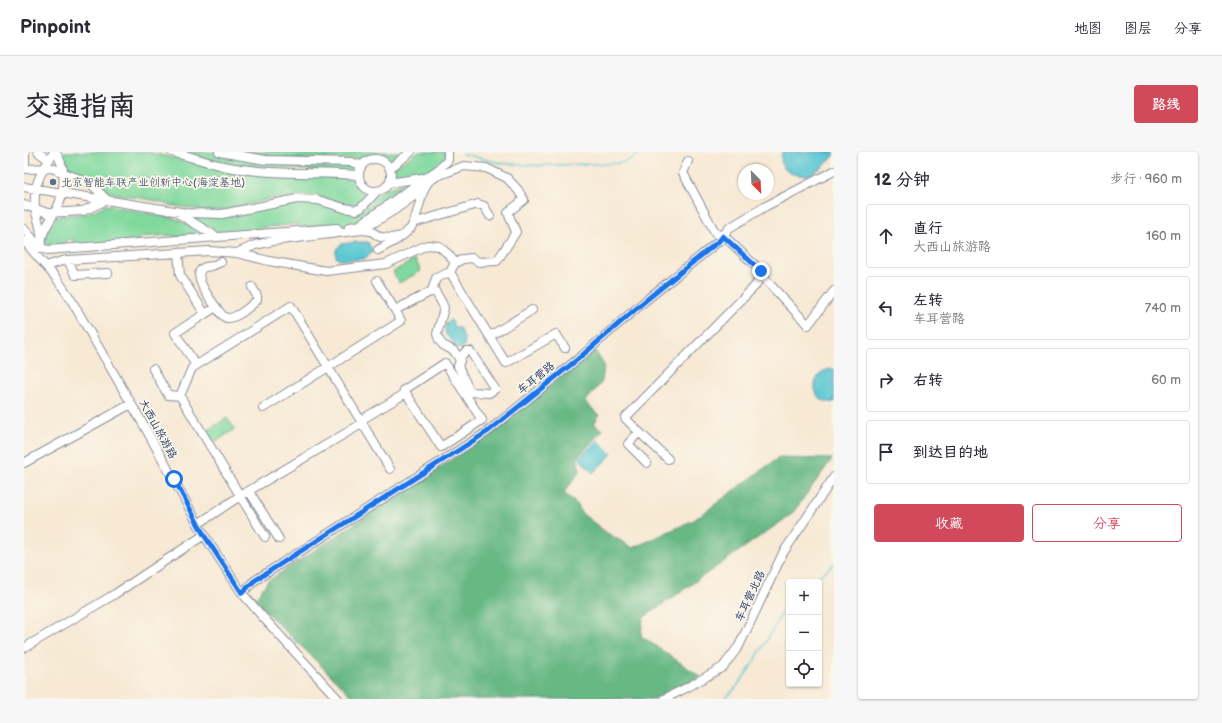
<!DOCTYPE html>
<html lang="zh">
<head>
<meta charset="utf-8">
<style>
	body { margin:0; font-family:"Balsamiq Sans","LXGW WenKai TC",sans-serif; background:#f7f7f7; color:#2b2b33 }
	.controls { position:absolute; right:12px; bottom:12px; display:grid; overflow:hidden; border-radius:4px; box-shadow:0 1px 3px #0004 }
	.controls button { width:36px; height:36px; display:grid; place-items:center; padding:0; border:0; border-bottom:1px solid #e1e1e2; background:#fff; color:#2b2b33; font:20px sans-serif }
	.compass { position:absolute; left:714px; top:12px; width:36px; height:36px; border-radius:50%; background:#fff; box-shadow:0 1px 3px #0004; rotate:156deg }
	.stop { position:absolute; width:12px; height:12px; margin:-9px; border:3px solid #1a73e8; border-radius:50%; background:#fff }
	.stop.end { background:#1a73e8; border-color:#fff; box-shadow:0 1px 4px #0008 }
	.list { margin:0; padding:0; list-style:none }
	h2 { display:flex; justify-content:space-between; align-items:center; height:52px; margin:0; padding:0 16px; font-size:17px }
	h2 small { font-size:13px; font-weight:400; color:#7c7c81 }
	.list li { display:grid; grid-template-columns:26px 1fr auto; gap:12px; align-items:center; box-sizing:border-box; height:64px; margin:0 8px 8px; padding:0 8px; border:1px solid #e1e1e2; border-radius:4px }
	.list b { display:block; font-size:15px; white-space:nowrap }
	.list p { margin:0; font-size:13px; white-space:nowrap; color:#7c7c81 }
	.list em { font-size:13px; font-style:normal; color:#7c7c81 }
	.actions { display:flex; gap:8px; padding:12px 16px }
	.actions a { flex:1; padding:9px 0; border:1px solid #d1495b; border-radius:4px; text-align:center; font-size:14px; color:#d1495b }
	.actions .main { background:#d1495b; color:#fff }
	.icon { flex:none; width:22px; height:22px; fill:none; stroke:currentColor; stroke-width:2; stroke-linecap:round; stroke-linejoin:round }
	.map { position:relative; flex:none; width:810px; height:547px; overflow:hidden; border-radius:4px }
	header { display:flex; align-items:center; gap:24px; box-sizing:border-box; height:56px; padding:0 20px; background:#fff; border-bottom:1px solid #e1e1e2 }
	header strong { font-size:19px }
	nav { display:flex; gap:22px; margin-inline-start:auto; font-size:14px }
	.intro { display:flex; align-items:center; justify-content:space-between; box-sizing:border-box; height:96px; padding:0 24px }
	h1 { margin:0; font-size:28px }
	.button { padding:10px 18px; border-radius:4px; background:#d1495b; color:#fff; font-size:14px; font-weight:700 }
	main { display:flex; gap:24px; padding:0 24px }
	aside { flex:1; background:#fff; border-radius:4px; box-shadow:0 1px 3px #0004 }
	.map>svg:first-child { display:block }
</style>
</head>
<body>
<header>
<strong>Pinpoint</strong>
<nav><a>地图</a><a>图层</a><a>分享</a></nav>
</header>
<div class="intro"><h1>交通指南</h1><a class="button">路线</a></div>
<main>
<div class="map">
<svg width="810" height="547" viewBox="0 0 810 547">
	<rect width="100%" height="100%" fill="#fbf7ec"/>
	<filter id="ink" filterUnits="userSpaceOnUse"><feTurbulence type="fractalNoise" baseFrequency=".025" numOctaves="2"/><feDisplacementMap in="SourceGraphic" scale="8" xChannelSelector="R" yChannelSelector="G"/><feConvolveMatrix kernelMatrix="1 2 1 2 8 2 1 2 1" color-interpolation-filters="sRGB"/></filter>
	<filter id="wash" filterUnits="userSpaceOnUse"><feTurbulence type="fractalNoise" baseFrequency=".012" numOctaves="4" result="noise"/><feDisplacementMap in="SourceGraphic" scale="16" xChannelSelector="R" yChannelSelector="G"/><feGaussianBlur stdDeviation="0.9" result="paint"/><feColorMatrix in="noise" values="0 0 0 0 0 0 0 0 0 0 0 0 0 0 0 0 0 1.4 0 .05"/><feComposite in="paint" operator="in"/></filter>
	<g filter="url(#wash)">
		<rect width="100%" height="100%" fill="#f7e9d4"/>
		<path fill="#7fd89d" stroke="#4d847e" d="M 40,0 L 123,0 L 198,17 L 325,26 L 330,29 L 335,37 L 345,43 L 336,53 L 331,54 L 306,48 L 290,43 L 251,46 L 200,58 L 182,59 L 145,53 L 128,48 L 87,41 L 66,27 L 45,19 L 41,13 L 38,6 Z
			M 161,0 L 185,0 L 324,12 L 331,16 L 329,21 L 216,13 L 190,9 Z
			M 215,0 L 383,0 L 366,9 C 345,0 344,7 325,7 C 289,6 250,8 215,0 Z
			M 394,0 L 420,0 L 421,2 C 417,20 386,24 370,27 L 368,17 Z
			M 383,31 L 385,32 L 376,39 L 372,38 L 348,56 L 348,59 L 334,70 L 324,73 L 277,75 L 273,72 L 235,76 L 233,79 L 196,82 L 167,65 L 208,64 L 252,54 L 278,49 L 293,49 L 330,62 C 340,60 346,48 354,42 C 362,35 373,34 383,31 Z
			M 82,53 L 150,66 L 184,83 L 151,85 L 146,83 L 118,85 L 115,88 L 55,94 L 45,86 L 37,95 L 25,95 L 22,93 L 20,89 L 23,78 L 31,67 L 38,63 L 59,62 L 69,59 Z
			M 391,107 L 397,119 L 375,131 L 369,120 Z
			M 203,266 L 211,277 L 191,290 L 183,279 Z"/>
		<path fill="#67b884" stroke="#417471" d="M 570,197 L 580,213 L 578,230 L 561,250 L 575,263 L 570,272 L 579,278 L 553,306 L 556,319 L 540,341 L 555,354 L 556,360 L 583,381 L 609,396 L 670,368 L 754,306 L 808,307 L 768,362 L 619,466 L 617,484 L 677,525 L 629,547 L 331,547 L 230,448 L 244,429 L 465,283 Z"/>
		<path fill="#5bc7d3" stroke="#3b7b98" d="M 758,0 L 810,0 L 810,4 C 803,12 795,18 785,23 C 782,24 779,23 776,23 C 761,22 755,14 758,0 Z
			M 330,90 L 344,90 L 349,100 L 340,107 L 316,108 L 312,105 L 312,98 L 317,92 Z
			M 426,168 L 428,169 L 430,175 L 435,176 L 441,188 L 440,194 L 435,197 L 430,196 L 429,189 C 419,182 422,182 421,172 Z
			M 806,217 L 810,217 L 810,250 C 788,253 783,223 806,217 Z
			M 574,288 L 588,302 L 569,321 L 555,306 Z"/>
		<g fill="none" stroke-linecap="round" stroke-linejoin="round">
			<path stroke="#5bc7d3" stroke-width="1.5" d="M 438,2 C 454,5 470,11 486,12 C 512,15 537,13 563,12 C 587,11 598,15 619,0
				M 788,430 L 810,412
				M 699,547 C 719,537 751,471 765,449"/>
		</g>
	</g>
	<g filter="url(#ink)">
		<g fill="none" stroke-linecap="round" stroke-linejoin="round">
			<g stroke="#898c99" stroke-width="10">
				<path id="minor" d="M 1,0 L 1,17
					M 14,0 L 25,8
					M 148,0 C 165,4 182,10 199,14 C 243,23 290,20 334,23
					M 195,0 L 242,8 L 327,10 L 337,13
					M335 23a16 16 0 1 1 32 0a16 16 0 1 1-32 0Z
					M 366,16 L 387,0
					M 0,17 L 28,16 L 67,32 L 83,48 L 59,59 L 24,61 L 0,53
					M 365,31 L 398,26
					M 0,35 L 163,61 L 198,62 L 273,47 L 294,48 L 320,56 L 332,58 L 337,56 L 353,39
					M 155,62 L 193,85
					M 389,71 L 454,52 L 460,54 L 466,64
					M 325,75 L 334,74 L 416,16 L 424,8 L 424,0
					M 0,77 L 14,93 L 23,98 L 313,76
					M 338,78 L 372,57 L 400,37
					M 17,83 C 17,73 12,65 11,55 C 9,31 18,19 30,0
					M 0,89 L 33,127 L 46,146 L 122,277 L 180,383 L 218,441 L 237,463 L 314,547
					M 16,96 C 18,77 25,72 33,56 C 39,45 42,23 37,11 C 36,7 33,4 32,0
					M 354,98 L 374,87
					M 154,100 L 156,123 L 181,162 L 151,181 L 172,213
					M 213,101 L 231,93 L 249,89 L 338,78 L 347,79 L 356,85 L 368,86 L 378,84 L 387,76 L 391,67 L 400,37 L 404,30 L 413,24 L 440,14 L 462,16 L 483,26 L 494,38 L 500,48 L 488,57 L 484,61 L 492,80 L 473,109 L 455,110 L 448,106 L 439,107 L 431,111
					M 44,108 L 51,123 L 84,121
					M 22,114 L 38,109 L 44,108 L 185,99 L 213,101 L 245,109 L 302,119 L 362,112 L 403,93 L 415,94 L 425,103 L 431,111 L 426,120 L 482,211 L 532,182 L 541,196
					M 738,124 L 784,173 L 810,139
					M 353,129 L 371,158 L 408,139 L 412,126 L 426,120
					M 408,139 L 411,139 L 418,151 L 420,156 L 413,182 L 415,188 L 419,193 L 430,199 L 436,208
					M 192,155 C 187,148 167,123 179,116 C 182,114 185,115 188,114 C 191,113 194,111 197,110
					M 181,162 L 192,155 C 195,159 198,165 203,166 C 212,167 227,154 233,148 L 233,144 L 228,135
					M 466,184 L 508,158
					M 442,199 L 446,199 L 471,237 L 465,241 L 446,240 L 434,214 L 438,203 Z
					M 421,211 L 458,268 L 417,295 L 380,238 Z
					M 129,217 L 144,243 L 156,244
					M 239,256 L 377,169 L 371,158
					M 337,268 L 382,241
					M 615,280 L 644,307
					M 0,311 L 107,252
					M 623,311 L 604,292 L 615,280 L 601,266 L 731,134 L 738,122 L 737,119 L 699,83 L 692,82 L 659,21 L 664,9
					M 225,339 L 255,387
					M 174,372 L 216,344 L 339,271
					M 241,385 L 156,244 L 168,216 L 267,154 L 366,317
					M 218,441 L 230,429 L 463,280 L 554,207 L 621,149 L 695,89 L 705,76 L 742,54 L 810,19
					M 0,496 L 91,442 L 180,383
					M 640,547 L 664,535 L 699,515 L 715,494 L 759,401 L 810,325"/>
			</g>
			<use href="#minor" stroke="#fff" stroke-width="8"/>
		</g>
	</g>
	<g fill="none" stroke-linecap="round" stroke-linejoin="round" filter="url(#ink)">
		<path stroke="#1a73e8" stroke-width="5" d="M 150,327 L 180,383 L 218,441 L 230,429 L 463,280 L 554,207 L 621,149 L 695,89 L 699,84 L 737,119"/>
	</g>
	<circle fill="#5c6f8a" stroke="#fbf7ec" stroke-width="1.5" cx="29" cy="30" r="4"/>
	<g text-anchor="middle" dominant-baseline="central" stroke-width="3.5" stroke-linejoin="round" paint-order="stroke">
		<g font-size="11" fill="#4e5e75" stroke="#fbf7ec" text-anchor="start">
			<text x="37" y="30">北京智能车联产业创新中心(海淀基地)</text>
		</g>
		<g font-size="11" fill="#1b2f5e" stroke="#fbf7ec">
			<text transform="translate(512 226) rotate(-39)">车耳营路</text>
			<text transform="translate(134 277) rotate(61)">大西山旅游路</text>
			<text transform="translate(726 444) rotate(-65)">车耳营北路</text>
		</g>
	</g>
</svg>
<div class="controls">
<button>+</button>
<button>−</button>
<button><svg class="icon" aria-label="locate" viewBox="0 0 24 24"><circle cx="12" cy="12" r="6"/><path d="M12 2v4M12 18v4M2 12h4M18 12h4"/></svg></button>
</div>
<svg class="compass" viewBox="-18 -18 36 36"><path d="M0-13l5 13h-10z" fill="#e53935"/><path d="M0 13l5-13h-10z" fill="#7c7c81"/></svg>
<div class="stop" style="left:150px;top:327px"></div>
<div class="stop end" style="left:737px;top:119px"></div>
</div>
<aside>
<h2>12 分钟<small>步行 · 960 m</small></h2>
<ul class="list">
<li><svg class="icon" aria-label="ahead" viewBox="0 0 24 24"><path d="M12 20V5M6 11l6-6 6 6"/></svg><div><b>直行</b><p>大西山旅游路</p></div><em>160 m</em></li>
<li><svg class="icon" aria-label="left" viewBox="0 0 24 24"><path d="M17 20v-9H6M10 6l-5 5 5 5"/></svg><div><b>左转</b><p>车耳营路</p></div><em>740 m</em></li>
<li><svg class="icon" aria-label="right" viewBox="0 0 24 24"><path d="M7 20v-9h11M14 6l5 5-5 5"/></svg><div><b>右转</b></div><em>60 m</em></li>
<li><svg class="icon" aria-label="arrive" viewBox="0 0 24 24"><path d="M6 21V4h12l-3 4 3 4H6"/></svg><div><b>到达目的地</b></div></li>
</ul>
<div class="actions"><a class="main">收藏</a><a>分享</a></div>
</aside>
</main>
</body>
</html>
